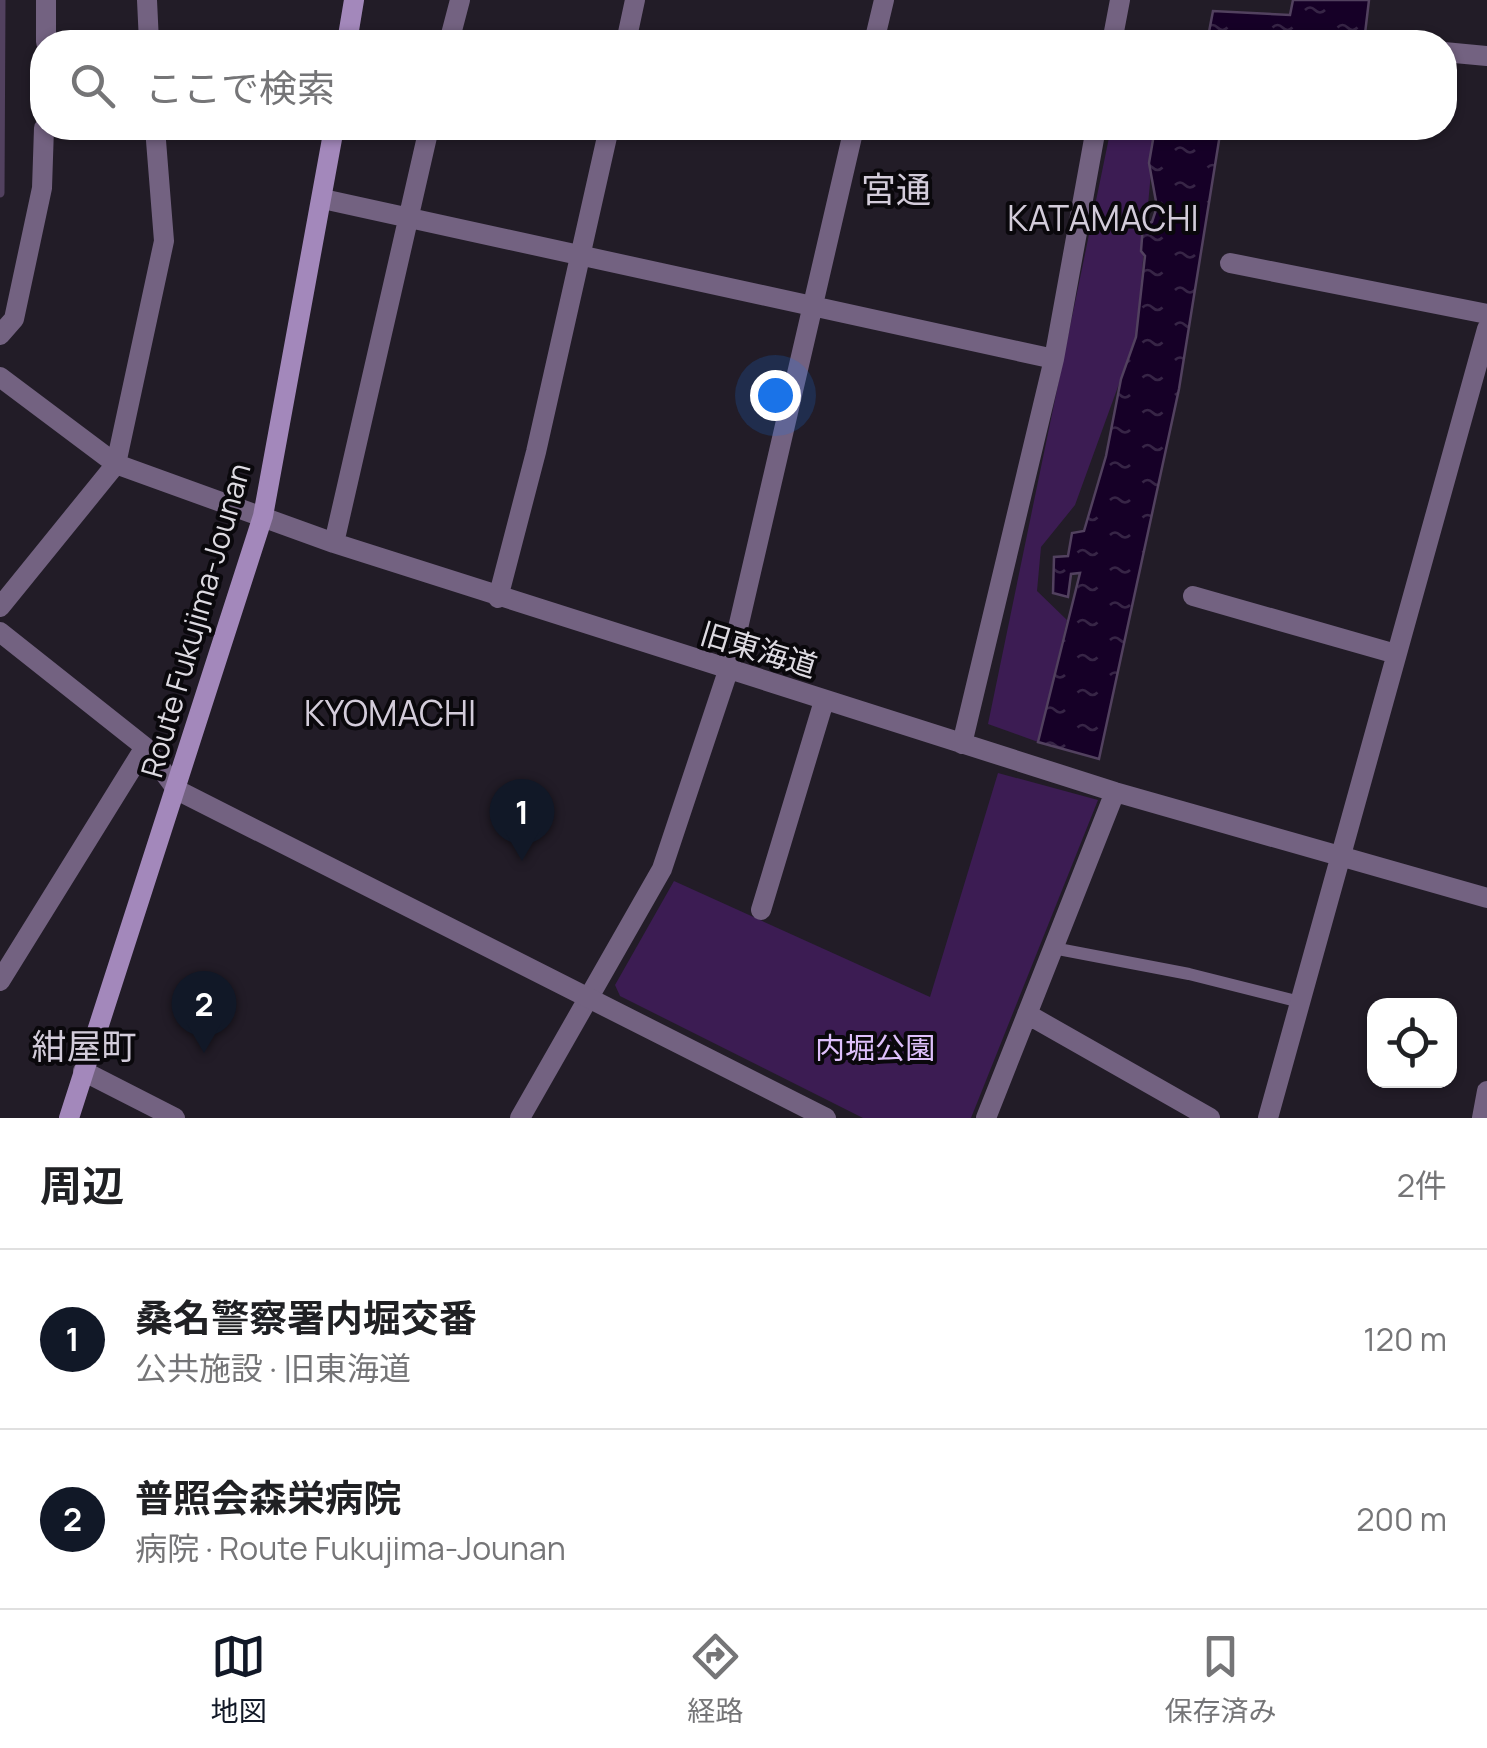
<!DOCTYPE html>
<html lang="ja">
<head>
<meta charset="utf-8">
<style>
	body { margin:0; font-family:Manrope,"Noto Sans JP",sans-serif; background:#f2f2f2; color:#202124 }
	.controls { position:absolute; right:30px; bottom:30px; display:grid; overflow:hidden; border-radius:20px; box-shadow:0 2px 8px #0004 }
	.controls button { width:90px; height:90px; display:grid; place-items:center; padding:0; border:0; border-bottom:2px solid #e0e0e0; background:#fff; color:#202124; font:50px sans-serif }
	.you { position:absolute; left:775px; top:395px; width:35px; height:35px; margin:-25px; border:8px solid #fff; border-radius:50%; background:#1a73e8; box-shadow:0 0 0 15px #1a73e833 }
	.badge { display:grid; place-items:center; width:65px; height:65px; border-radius:50%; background:#111827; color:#fff; font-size:32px; font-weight:700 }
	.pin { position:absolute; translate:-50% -82px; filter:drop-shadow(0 2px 5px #0008) }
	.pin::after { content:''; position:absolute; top:52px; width:35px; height:30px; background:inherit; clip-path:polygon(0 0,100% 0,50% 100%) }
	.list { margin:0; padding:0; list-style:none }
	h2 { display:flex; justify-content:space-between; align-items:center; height:130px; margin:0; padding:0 40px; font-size:42px }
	h2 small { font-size:32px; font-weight:400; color:#757577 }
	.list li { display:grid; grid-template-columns:65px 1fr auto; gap:30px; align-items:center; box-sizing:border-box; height:180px; padding:0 40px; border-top:2px solid #e0e0e0 }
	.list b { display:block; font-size:38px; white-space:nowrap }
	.list p { margin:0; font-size:32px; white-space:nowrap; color:#757577 }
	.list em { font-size:32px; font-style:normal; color:#757577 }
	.icon { flex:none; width:55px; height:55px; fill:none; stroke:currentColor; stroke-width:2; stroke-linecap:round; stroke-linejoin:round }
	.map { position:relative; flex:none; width:1487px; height:1118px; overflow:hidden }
	.search { position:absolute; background:#fff; box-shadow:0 2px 8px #0004; left:30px; right:30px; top:30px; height:110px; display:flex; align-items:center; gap:25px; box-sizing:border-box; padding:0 35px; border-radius:40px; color:#757577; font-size:38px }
	.sheet { height:490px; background:#fff }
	nav { display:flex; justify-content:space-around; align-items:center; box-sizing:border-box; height:140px; border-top:2px solid #e0e0e0; background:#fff; font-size:28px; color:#757577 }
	nav a { display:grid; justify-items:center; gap:5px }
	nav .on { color:#111827 }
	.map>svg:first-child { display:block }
</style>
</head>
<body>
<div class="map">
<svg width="1487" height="1118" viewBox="0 0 1487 1118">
	<defs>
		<pattern id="water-ripples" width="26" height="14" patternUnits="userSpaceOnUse" patternTransform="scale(2.5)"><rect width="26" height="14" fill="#160027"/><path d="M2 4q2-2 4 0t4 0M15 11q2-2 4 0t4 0" fill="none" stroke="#372546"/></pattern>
	</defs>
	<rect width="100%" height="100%" fill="#221c27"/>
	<path fill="#3c1c53" d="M 1111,128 L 1155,128 L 1136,337 L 1075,505 L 1041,547 L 1037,591 L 1067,620 L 1038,742 L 988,724 Z
		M 998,773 L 1098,800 L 971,1118 L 863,1118 L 620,996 L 615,985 L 674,881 L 930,997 Z"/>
	<path fill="url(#water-ripples)" stroke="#52415f" stroke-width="2.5" d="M 1293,0 L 1369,0 L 1364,42 L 1190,42 L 1192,38 L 1208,37 L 1213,11 L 1290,15 Z
		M 1155,128 L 1221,128 L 1179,389 L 1099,759 L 1038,742 L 1080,573 L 1071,574 L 1068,597 L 1053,593 L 1054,557 L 1068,556 L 1072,533 L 1084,531 L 1106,456 L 1121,379 L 1136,337 L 1145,256 L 1141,251 L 1143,225 L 1152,222 L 1157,207 L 1149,163 Z"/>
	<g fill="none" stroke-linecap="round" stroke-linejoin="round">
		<path stroke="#52415f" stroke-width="9" d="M 0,193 L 1,0"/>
		<path stroke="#736281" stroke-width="12" d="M 1053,948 L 1189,974 L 1300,1002"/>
		<path stroke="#736281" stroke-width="20" d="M 147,0 L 149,42
			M 46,42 L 46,0
			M 449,42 L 460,0
			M 626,42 L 635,0
			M 874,42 L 884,0
			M 1112,42 L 1120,0
			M 1444,52 L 1487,56
			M 323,199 L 1054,359
			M 1230,263 L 1487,314
			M 0,335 L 14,319 L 42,188 L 44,128
			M 0,377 L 116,464 L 334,543 L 1115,792 L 1487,898
			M 334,543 L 429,128
			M 1193,596 L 1396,654
			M 498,598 L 536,452 L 609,128
			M 0,607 L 116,464 L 164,241 L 155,128
			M 0,632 L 145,747 L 177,790
			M 962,744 L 1054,359 L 1096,128
			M 761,910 L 824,701
			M 0,981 L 145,747
			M 1027,1014 L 1210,1118
			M 83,1071 L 175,1118
			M 520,1118 L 662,869 L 728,671 L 854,128
			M 986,1118 L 1115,792
			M 1268,1118 L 1487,329
			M 1482,1118 L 1487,1091"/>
		<path stroke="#736281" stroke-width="20" d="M 177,790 L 826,1118"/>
		<path stroke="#a388bb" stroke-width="20" d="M 347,42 L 354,0
			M 69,1118 L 263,516 L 334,128"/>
	</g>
	<g text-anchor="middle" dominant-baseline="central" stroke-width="8" stroke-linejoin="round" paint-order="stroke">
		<g font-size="30" fill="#dddae1" stroke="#0a080c">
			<text transform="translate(195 620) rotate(-74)">Route Fukujima-Jounan</text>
			<text transform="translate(759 649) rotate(17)">旧東海道</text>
		</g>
		<g font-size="30" fill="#dec0fb" stroke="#0a080c">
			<text x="875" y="1047">内堀公園</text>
		</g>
		<g font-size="35" fill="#d3ccda" stroke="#0a080c">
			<text x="896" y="189">宮通</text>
			<text x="1103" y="218">KATAMACHI</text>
			<text x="390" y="713">KYOMACHI</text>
			<text x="84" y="1046">紺屋町</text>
		</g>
	</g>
</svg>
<div class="controls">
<button><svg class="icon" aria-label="locate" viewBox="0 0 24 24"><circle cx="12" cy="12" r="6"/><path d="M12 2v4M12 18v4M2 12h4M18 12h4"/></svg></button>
</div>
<div class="you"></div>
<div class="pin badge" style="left:522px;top:861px">1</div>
<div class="pin badge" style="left:204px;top:1053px">2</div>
<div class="search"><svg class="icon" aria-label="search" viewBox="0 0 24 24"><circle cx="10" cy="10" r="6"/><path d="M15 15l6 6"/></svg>ここで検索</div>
</div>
<section class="sheet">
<h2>周辺<small>2件</small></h2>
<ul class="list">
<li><span class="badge">1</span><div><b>桑名警察署内堀交番</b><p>公共施設 · 旧東海道</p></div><em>120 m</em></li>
<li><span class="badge">2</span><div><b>普照会森栄病院</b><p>病院 · Route Fukujima-Jounan</p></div><em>200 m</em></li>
</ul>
</section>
<nav>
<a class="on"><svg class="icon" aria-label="map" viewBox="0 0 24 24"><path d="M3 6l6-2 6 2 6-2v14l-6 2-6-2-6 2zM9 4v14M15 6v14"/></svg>地図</a>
<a><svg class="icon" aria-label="directions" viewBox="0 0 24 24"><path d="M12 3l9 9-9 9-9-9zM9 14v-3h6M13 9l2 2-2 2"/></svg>経路</a>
<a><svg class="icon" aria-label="saved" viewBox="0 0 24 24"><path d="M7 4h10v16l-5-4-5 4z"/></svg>保存済み</a>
</nav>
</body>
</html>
